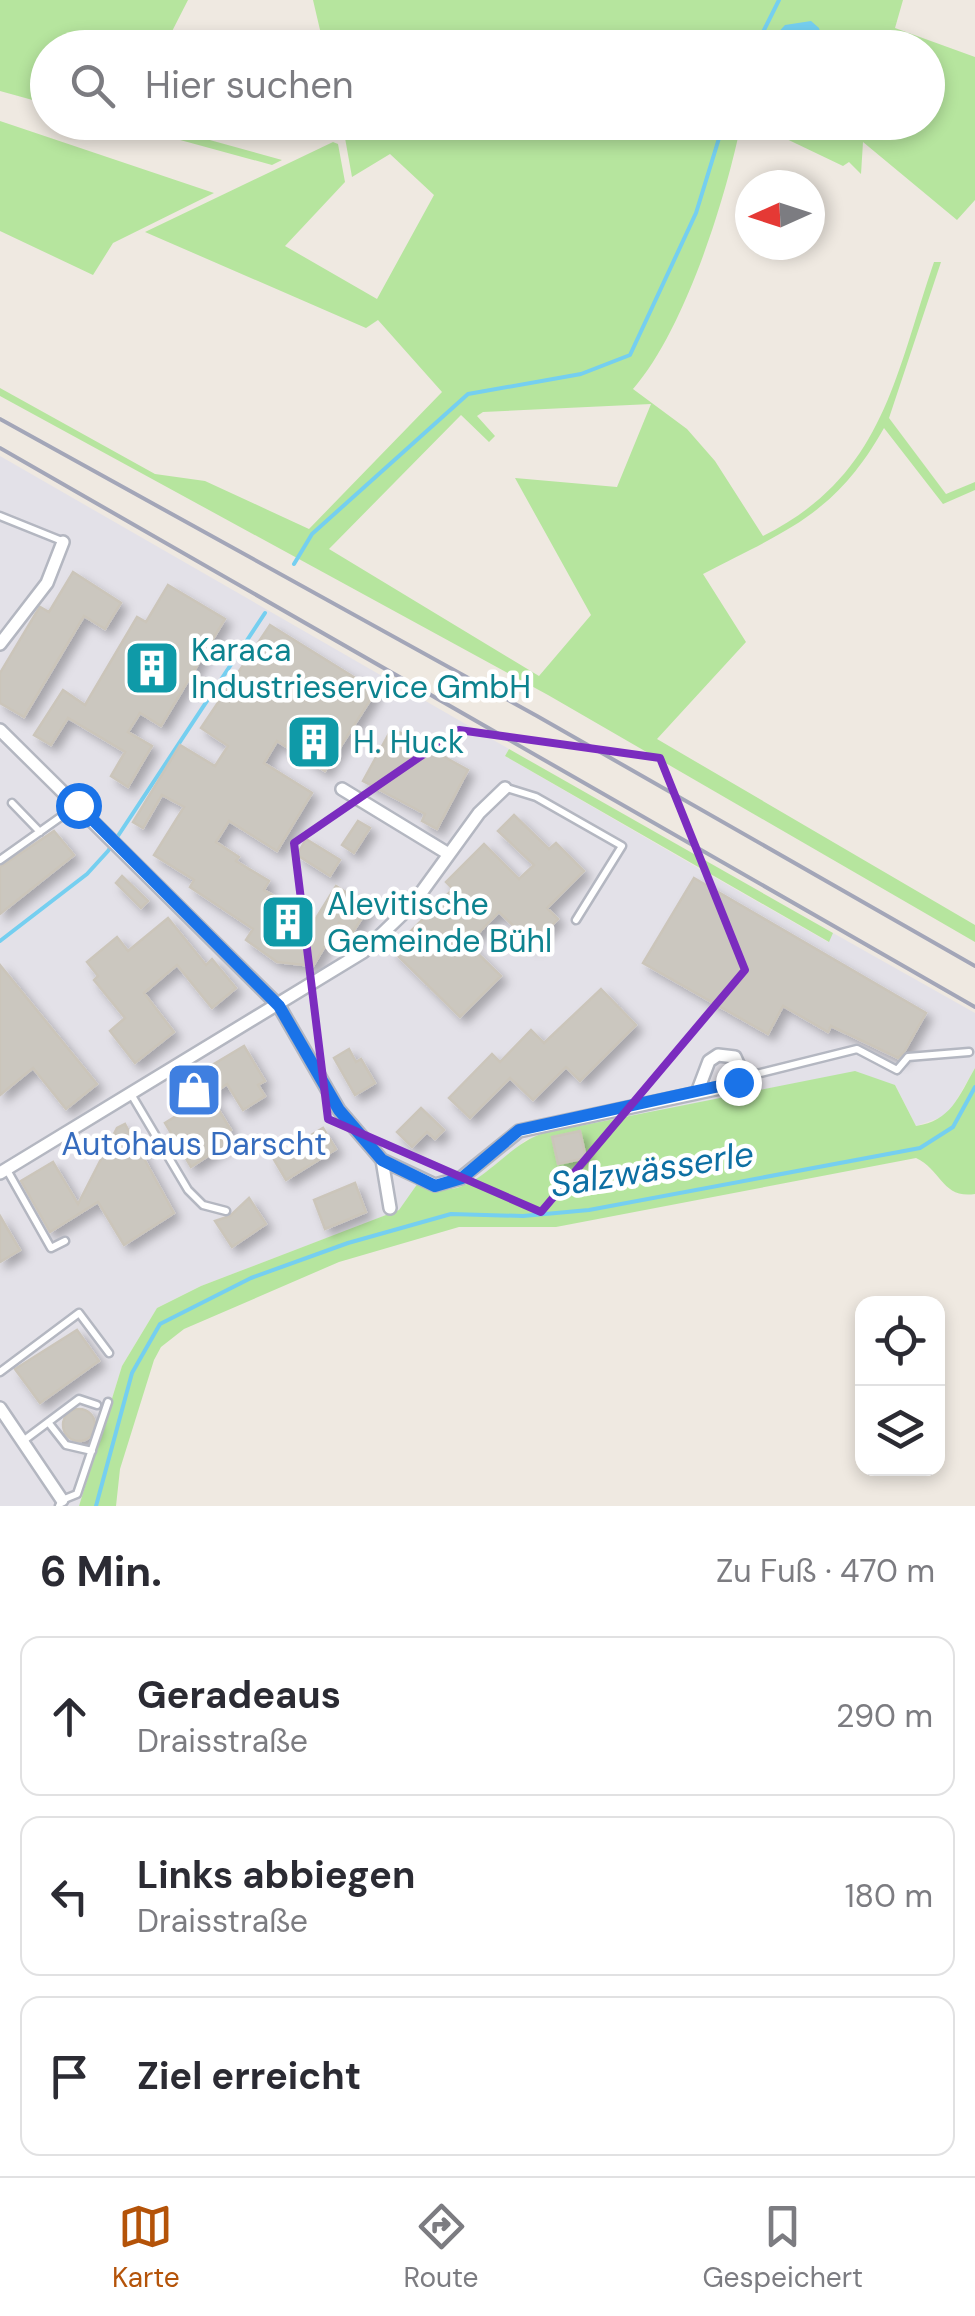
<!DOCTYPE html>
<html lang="de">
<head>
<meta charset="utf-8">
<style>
	body { margin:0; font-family:"DM Sans",sans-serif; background:#f2f2f3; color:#2b2b33 }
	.controls { position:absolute; right:30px; bottom:30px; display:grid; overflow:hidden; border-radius:20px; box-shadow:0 5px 15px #0003 }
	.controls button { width:90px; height:90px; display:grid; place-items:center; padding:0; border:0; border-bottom:2px solid #e1e1e2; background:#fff; color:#2b2b33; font:50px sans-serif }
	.compass { position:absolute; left:735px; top:170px; width:90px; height:90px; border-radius:50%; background:#fff; box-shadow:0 5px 15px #0003; rotate:267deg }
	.stop { position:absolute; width:30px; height:30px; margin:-22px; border:8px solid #1a73e8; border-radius:50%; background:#fff }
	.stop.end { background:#1a73e8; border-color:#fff; box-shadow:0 2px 10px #0008 }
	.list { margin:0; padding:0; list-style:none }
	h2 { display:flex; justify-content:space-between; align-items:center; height:130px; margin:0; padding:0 40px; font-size:42px }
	h2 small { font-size:32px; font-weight:400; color:#7c7c81 }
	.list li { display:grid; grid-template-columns:65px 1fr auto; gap:30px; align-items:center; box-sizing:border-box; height:160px; margin:0 20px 20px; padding:0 20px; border:2px solid #e1e1e2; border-radius:20px }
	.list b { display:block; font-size:38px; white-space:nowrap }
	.list p { margin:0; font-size:32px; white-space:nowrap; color:#7c7c81 }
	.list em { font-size:32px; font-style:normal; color:#7c7c81 }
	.icon { flex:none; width:55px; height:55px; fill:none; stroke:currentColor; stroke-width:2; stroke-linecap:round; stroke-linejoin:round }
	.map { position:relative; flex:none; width:975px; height:1506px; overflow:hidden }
	.search { position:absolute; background:#fff; box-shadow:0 5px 15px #0003; left:30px; right:30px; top:30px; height:110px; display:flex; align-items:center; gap:25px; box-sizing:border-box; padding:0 35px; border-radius:55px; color:#7c7c81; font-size:38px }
	.sheet { height:670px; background:#fff }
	nav { display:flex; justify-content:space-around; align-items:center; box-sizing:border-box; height:140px; border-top:2px solid #e1e1e2; background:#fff; font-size:28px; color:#7c7c81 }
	nav a { display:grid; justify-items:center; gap:5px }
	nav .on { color:#b45309 }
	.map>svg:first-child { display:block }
</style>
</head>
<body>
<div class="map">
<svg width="975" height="1506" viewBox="0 0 975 1506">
	<defs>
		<filter id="shadow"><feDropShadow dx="6" dy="6" stdDeviation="5" flood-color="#0004"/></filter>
	</defs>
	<rect width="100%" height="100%" fill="#efe9e1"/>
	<path fill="#e3e1e8" d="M 0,456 L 509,749 L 505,756 L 693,865 L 828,942 L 833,933 L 975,1013 L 975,1068 L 948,1115 L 916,1126 L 895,1085 L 527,1139 L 471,1184 L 436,1192 L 418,1183 L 400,1210 L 201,1286 L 157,1308 L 122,1366 L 79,1506 L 0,1506 Z"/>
	<path fill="#b6e59e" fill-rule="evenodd" d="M 0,0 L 188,0 L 164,47 L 48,48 L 47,104 L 0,91 Z
		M 313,0 L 903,0 L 895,28 L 975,57 L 975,200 L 957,220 L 863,142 L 861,174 L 849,162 L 843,166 L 753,123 L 928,122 L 928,48 L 324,47 Z
		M 0,121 L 214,193 L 113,243 L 93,275 L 0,231 Z
		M 376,122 L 741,123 C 726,199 684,331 633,389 L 687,429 L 715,461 L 763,536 C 883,476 894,379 934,262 L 941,262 L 889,418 L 946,494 L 975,482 L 975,490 L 943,504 L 884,428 C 835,515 787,530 703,574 L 746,642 L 657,739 L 975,925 L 975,942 L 548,695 L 0,396 L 0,388 L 155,474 L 205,481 L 309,529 L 442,392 L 378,320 L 366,328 L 145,232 L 333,142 L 338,144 L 345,182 L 285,246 L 377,299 L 434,195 L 390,154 L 352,177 L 345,138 ZM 651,404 L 617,487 L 515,478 L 591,615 L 539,676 L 329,549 L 461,415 L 489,442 L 495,436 L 477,416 L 483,412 Z
		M 118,123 L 148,123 L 282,160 L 272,165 Z
		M 509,749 L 833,933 L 829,942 L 505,756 Z
		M 975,1068 L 975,1194 C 942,1199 942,1170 916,1158 L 556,1227 L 459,1227 L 339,1262 L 184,1329 L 161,1347 L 154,1360 L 120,1469 L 116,1506 L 79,1506 L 122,1366 L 157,1308 L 201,1286 L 399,1210 L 418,1183 C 472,1210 498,1147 544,1133 L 855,1071 L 895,1085 L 916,1126 C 951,1121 959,1096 975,1068 Z"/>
	<path fill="#75cff0" d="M 811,21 L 819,28 L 825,47 L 765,47 L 785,25 Z"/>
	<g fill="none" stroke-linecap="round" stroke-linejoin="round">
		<path stroke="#75cff0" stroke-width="4" d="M 755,48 L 779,0
			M 294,564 L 312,534 L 468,394 L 581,374 L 630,355 L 696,213 L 724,122
			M 0,941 L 87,874 L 108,851 L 265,613
			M 96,1506 L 132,1373 L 160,1324 L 251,1278 L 348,1243 L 451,1214 L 523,1216 L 589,1210 L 920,1148 L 953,1127 L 975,1087"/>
	</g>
	<path fill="#cbc7bf" stroke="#cbc5ba" stroke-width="2.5" filter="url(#shadow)" d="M 73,572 L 121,603 L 105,629 L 84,616 L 24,717 L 0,703 L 0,673 L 36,613 L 40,607 L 49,612 Z
		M 168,585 L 225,619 L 161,726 L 140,713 L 128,732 L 152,746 L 128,787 L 111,776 L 125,752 L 68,718 L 51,745 L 34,735 L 63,690 L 85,705 L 137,617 L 146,622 Z
		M 270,625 L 376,691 L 325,771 L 277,741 L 264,763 L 312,793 L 277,851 L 229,821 L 216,842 L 239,857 L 236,861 L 269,881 L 264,890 L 315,920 L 336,886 L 369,907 L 353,932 L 339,923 L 313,966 L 277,962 L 246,940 L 253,929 L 190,887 L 194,880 L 154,855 L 184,807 L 162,795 L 143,828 L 133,822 L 180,745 L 215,766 L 228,746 L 201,728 Z
		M 392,728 L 468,770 L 437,829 L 422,821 L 425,814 L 363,781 Z
		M 514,815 L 549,849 L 556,843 L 584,871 L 547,908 L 558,919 L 533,945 L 499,912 L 468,944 L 501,976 L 460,1017 L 392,950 L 453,889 L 446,882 L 484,844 L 519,879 L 534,865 L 498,831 Z
		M 358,821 L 370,828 L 354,853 L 342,845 Z
		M 54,831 L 74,855 L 0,914 L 0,867 Z
		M 306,839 L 340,860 L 330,876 L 297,855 Z
		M 122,876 L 148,901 L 141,908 L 116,883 Z
		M 694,878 L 926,1013 L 904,1052 L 898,1058 L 831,1026 L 828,1032 L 783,1006 L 768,1034 L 643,963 Z
		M 168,918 L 206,965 L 212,959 L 236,988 L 212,1008 L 177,965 L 144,993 L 174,1032 L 135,1063 L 110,1031 L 125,1018 L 94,980 L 98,976 L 87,962 L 117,937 L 128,951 Z
		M 0,965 L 97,1084 L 66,1109 L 33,1068 L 0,1095 Z
		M 601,989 L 636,1025 L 580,1081 L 566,1067 L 533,1100 L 510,1078 L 470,1118 L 449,1098 L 492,1054 L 500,1062 L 531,1030 L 544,1043 Z
		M 244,1046 L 265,1081 L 258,1085 L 265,1096 L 243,1110 L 227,1084 L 210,1096 L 231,1130 L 220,1138 L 225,1145 L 191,1167 L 165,1123 L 184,1111 L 174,1094 L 177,1086 Z
		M 349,1049 L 356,1062 L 361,1059 L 375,1083 L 355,1095 L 334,1058 Z
		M 421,1108 L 444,1130 L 435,1139 L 427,1132 L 412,1147 L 397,1132 Z
		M 125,1124 L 174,1213 L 124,1245 L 98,1202 L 50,1232 L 21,1181 L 53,1162 L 78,1204 L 117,1128 Z
		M 323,1128 L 336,1149 L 286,1180 L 273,1158 Z
		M 580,1131 L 586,1158 L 558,1164 L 552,1137 Z
		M 355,1183 L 366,1212 L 325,1229 L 314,1200 Z
		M 249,1198 L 266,1224 L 232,1247 L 215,1221 L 230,1216 Z
		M 0,1216 L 20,1250 L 0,1262 Z
		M 77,1330 L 99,1361 L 40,1403 L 15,1369 Z
		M63 1425a16 16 0 1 1 32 0a16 16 0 1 1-32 0Z"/>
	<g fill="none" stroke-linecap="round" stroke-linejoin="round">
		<g stroke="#b4b7c1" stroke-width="11">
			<path id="service" d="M 0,516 L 62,541
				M 507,788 L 536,797 L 622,846 L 576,920
				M 12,803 L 40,832
				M 0,860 L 76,806
				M 740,1078 L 857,1049 L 897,1070 L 908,1057 L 969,1052
				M 131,1094 L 188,1190 L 203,1205 L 226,1211
				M 7,1170 L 51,1248 L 65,1241
				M 0,1372 L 79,1313 L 109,1353
				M 48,1422 L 66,1445 L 92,1451
				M 23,1441 L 79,1399 L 97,1405
				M 59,1506 L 62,1500 L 77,1494 L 108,1402"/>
		</g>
		<g stroke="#b4b7c1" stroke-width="16">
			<path id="minor" d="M 0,644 L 47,583 L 63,542
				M 0,730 L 279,1006 L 339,1110 L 382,1160 L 435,1185 L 461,1178 L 519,1131 L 725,1087 L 739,1082 L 740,1068 L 735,1057 L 718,1055 L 709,1061 L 698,1090
				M 342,789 L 447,853
				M 382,1160 L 390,1208
				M 0,1173 L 363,952 L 413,904 L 479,813 L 505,788
				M 0,1408 L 62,1500"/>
		</g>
		<use href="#service" stroke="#fff" stroke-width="6"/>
		<use href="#minor" stroke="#fff" stroke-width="11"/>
		<path stroke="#a3a6b8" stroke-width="4" d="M 0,419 L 537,716 L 975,966
			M 0,448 L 975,1007"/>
	</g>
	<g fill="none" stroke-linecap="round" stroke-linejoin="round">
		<path stroke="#1a73e8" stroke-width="12" d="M 78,805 L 279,1006 L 339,1110 L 382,1160 L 435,1186 L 462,1178 L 519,1130 L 738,1082"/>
	</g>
	<path fill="none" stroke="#7b2cbf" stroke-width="8" stroke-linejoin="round" d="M 459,730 L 660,758 L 745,970 L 541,1212 L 328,1119 L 294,843 Z"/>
	<defs>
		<g id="building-square" transform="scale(2.875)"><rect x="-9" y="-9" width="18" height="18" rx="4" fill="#0f9aa8" stroke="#fff"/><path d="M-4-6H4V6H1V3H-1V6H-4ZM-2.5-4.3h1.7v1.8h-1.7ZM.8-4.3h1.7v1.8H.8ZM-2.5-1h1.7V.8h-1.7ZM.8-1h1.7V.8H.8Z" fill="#fff"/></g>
		<g id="shop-square" transform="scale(2.875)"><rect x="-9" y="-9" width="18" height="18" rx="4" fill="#3f7fe0" stroke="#fff"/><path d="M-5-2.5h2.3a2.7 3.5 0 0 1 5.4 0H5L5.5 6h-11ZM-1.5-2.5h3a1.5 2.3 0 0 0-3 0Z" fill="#fff"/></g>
	</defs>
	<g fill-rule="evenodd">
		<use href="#building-square" x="152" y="668"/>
		<use href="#building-square" x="314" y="742"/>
		<use href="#building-square" x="288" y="922"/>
		<use href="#shop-square" x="194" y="1090"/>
	</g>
	<g text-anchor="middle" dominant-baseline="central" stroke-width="9" stroke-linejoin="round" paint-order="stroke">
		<g font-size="32" fill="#0d838f" stroke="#fff" text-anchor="start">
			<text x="191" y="650">Karaca<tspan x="191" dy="37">Industrieservice GmbH</tspan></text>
			<text x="353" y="742">H. Huck</text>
			<text x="327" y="904">Alevitische<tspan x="327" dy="37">Gemeinde Bühl</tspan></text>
		</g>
		<g font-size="32" fill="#366cbe" stroke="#fff">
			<text x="194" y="1144">Autohaus Darscht</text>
		</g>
		<g font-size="35" font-style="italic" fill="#0d6fa3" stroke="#fff">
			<text transform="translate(652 1169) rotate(-9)">Salzwässerle</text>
		</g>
	</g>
</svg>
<div class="controls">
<button><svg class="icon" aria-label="locate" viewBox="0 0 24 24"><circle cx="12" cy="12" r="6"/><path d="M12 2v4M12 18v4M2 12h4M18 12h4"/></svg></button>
<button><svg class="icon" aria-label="layers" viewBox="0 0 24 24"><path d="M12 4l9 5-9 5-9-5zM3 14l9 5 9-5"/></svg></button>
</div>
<svg class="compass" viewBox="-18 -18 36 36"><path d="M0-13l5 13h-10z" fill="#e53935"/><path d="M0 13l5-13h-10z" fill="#7c7c81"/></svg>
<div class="stop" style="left:78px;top:805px"></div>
<div class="stop end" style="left:738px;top:1082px"></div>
<div class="search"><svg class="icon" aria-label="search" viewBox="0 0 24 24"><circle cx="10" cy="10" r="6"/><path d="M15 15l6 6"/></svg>Hier suchen</div>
</div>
<section class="sheet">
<h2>6 Min.<small>Zu Fuß · 470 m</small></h2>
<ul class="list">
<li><svg class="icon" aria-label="ahead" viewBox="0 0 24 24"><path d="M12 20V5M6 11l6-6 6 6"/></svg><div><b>Geradeaus</b><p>Draisstraße</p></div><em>290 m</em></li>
<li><svg class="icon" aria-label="left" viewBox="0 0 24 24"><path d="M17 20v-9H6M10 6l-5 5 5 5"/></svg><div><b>Links abbiegen</b><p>Draisstraße</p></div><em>180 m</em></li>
<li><svg class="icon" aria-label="arrive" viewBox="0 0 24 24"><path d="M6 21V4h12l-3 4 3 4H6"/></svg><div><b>Ziel erreicht</b></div></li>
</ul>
</section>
<nav>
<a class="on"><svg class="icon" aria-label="map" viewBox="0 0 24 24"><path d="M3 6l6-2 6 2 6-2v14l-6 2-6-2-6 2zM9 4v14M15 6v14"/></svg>Karte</a>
<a><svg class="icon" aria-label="directions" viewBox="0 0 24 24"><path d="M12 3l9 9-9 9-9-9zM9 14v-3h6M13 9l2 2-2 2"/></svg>Route</a>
<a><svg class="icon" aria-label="saved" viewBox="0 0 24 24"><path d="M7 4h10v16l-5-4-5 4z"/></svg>Gespeichert</a>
</nav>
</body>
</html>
